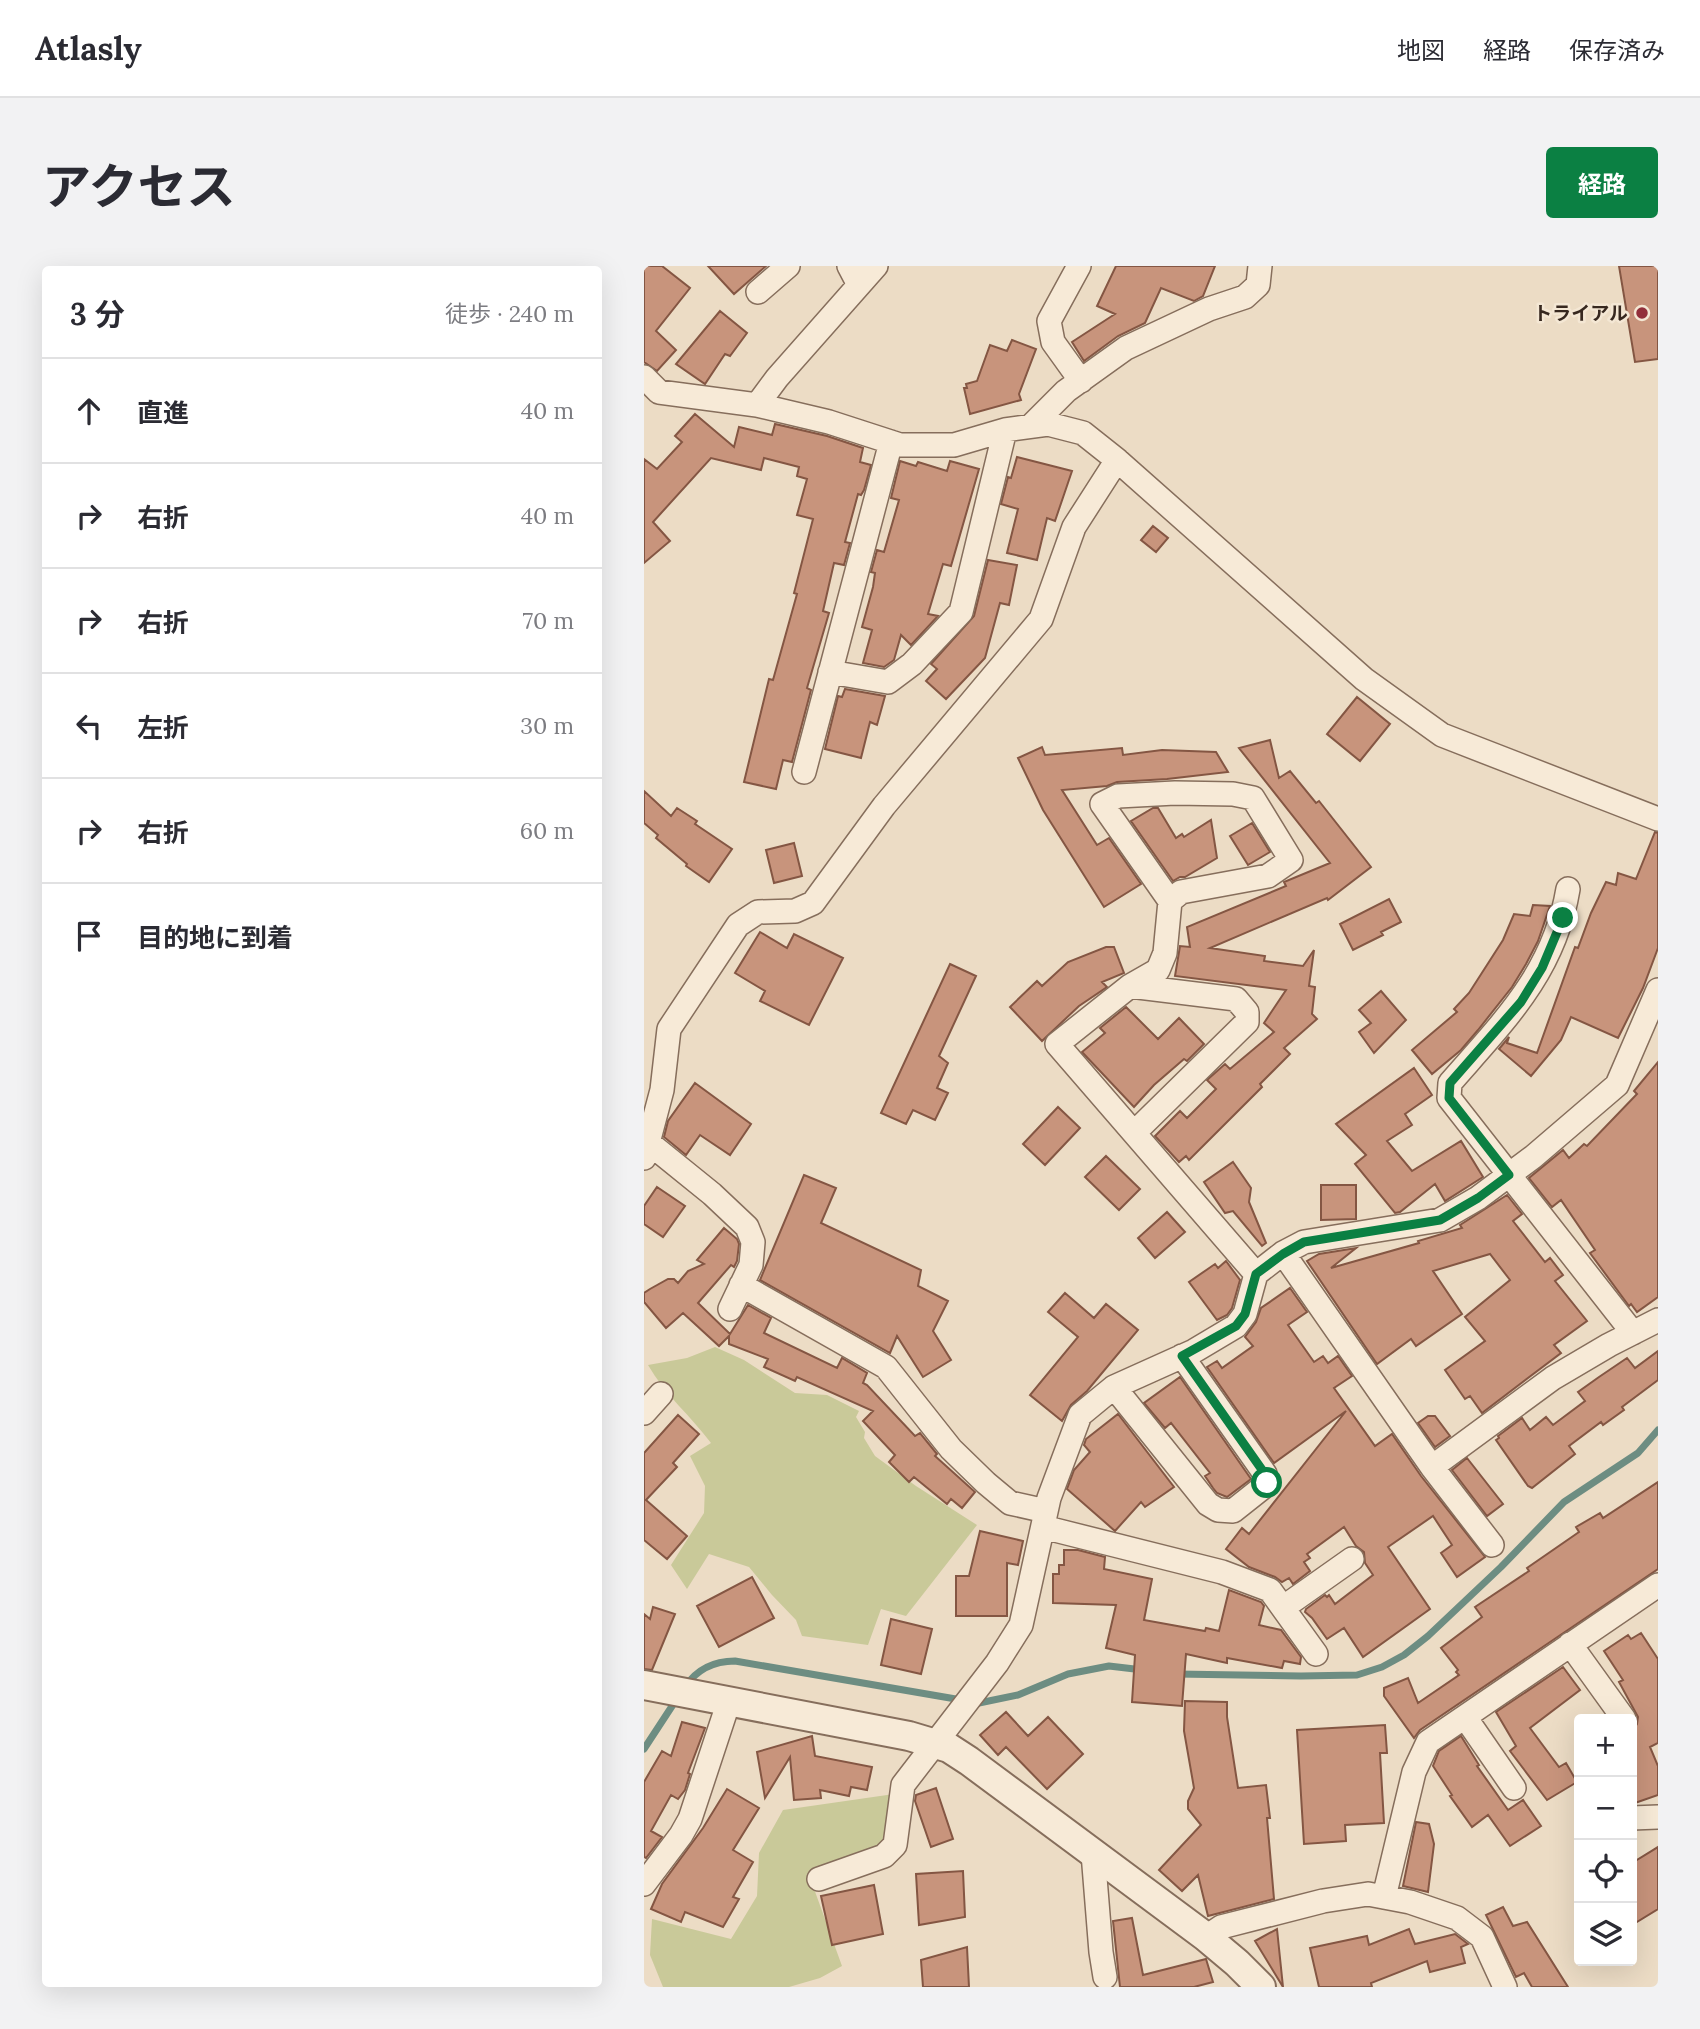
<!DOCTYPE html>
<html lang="ja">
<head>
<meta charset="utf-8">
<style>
	body { margin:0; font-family:Lora,"Noto Sans JP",serif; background:#f2f2f3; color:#2b2b33 }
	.controls { position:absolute; right:21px; bottom:21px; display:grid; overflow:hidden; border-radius:7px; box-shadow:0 7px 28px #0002 }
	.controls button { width:63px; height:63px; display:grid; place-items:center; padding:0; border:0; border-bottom:2px solid #e1e1e2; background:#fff; color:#2b2b33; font:35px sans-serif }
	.stop { position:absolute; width:21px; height:21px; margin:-16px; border:5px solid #0b8043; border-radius:50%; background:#fff }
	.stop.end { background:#0b8043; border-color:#fff; box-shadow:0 2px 7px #0008 }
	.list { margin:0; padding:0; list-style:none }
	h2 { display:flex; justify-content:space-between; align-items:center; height:91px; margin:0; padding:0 28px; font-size:30px }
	h2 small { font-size:23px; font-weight:400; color:#7c7c81 }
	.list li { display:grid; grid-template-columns:46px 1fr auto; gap:21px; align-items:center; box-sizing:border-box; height:105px; padding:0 28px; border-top:2px solid #e1e1e2 }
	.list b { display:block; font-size:26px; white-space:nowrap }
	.list em { font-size:23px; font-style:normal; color:#7c7c81 }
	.icon { flex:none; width:38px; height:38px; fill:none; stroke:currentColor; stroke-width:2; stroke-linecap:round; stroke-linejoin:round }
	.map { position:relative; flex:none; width:1014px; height:1721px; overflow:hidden; border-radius:7px }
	header { display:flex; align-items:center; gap:42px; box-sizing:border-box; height:98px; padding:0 35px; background:#fff; border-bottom:2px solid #e1e1e2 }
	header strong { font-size:33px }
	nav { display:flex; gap:38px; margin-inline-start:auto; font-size:24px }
	.intro { display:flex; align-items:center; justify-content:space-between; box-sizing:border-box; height:168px; padding:0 42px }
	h1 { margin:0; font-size:49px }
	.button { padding:18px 32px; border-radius:7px; background:#0b8043; color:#fff; font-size:24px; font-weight:700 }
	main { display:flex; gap:42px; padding:0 42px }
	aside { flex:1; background:#fff; border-radius:7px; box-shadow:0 7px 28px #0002 }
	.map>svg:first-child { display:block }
</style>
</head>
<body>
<header>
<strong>Atlasly</strong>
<nav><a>地図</a><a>経路</a><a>保存済み</a></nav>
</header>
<div class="intro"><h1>アクセス</h1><a class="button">経路</a></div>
<main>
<aside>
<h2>3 分<small>徒歩 · 240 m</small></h2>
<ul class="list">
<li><svg class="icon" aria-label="ahead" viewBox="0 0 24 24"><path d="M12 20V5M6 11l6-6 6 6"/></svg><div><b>直進</b></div><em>40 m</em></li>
<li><svg class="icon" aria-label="right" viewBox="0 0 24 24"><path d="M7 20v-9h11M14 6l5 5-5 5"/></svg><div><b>右折</b></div><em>40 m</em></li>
<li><svg class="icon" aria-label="right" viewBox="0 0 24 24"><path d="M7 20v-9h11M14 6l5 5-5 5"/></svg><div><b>右折</b></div><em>70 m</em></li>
<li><svg class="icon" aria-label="left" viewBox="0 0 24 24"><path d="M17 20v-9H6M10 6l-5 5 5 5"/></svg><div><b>左折</b></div><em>30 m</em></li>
<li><svg class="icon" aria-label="right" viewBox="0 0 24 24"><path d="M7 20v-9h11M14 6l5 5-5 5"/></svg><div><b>右折</b></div><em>60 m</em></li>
<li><svg class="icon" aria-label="arrive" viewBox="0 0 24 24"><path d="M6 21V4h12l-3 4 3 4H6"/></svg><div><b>目的地に到着</b></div></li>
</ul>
</aside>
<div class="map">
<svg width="1014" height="1721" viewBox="0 0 1014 1721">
	<rect width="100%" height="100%" fill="#ecdcc5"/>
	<path fill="#c9c999" d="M 71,1081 L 100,1094 L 151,1127 L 183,1129 L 215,1145 L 212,1151 L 221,1166 L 220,1172 L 231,1190 L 272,1220 L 333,1259 L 262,1350 L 237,1343 L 224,1379 L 158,1370 L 152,1354 L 128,1329 L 105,1301 L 65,1288 L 43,1323 L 27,1299 L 60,1247 L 61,1220 L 46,1190 L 67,1177 C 47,1150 21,1129 4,1099 L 43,1092 Z
		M 250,1528 L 245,1577 L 165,1609 L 198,1700 L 176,1712 L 145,1721 L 19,1721 L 6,1689 L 8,1653 L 87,1673 L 113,1630 L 115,1587 L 139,1544 Z"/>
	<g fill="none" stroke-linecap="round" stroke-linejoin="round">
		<path stroke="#6d8d82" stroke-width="7" d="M 532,1408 L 657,1410 L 713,1409 L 738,1401 L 760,1389 L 784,1370 L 857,1301 L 920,1236 L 994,1187 L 1014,1164
			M 41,1421 C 53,1403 69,1395 91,1395 L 335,1437 L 374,1429 L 424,1408 L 465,1400 L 499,1404
			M 0,1483 L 34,1431"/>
	</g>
	<path fill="#c8947c" stroke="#845643" stroke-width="2" d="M 0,0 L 18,0 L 46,22 L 12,65 L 32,84 L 13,105 L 0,96 Z
		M 64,0 L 122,0 L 90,28 Z
		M 472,0 L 571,0 L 559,30 L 550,35 L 517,22 L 501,57 L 474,70 L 440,95 L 428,76 L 471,48 L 453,40 Z
		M 975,0 L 1014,0 L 1014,93 L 991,96 Z
		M 76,45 L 103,67 L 86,90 L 81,88 L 61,118 L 32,98 Z
		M 368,74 L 392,83 L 375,128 L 377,134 L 326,148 L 320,122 L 323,122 L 322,118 L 333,115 L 346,79 L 363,85 Z
		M 51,148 L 90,181 L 95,161 L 128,169 L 131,158 L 183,170 L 219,182 L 216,196 L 227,199 L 220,224 L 217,229 L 214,228 L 201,276 L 206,277 L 200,299 L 190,297 L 179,345 L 185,347 L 163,422 L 167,424 L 148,496 L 139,494 L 132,523 L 100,516 L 125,413 L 129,414 L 153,328 L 150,327 L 169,253 L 153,249 L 163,213 L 153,210 L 155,201 L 120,192 L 117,204 L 67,192 L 9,256 L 26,275 L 0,297 L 0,193 L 13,203 L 38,176 L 31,170 Z
		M 373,191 L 428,205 L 411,255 L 403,252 L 393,294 L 363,287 L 374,243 L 357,238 L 364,211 L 367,212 Z
		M 256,195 L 272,200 L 274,196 L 303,205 L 306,195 L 335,203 L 307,300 L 299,298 L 284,348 L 294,350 L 267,379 L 257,369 L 250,394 L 240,401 L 219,397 L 228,364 L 218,361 L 229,321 L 231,307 L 227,306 L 233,284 L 240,286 L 255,234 L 247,232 Z
		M 509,260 L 524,272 L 512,286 L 497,274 Z
		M 344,294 L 373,299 L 365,339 L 356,337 L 341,392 L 302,433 L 282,415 L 293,403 L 287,398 L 330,350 Z
		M 201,423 L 241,430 L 233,459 L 226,456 L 217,492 L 181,483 L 194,430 L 198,431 Z
		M 713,431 L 746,458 L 716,495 L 683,468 Z
		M 626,474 L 635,512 L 646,505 L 672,537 L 675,535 L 727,601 L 684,634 L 683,632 L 566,682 L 621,690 L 620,695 L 659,700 L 670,684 L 665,720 L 671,721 L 668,748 L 673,753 L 640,782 L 646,788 L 616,818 L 618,821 L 545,894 L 542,890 L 535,896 L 511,870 L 536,845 L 543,852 L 572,823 L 563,814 L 581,798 L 586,803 L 630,766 L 620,757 L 642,724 L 531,710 L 536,680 L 546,681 L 543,661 L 642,620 L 640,616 L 686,597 L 595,482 Z
		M 398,481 L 401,489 L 478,482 L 479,489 L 518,484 L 572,486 L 584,506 L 523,513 L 473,516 L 463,520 L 418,524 L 453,579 L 465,572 L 497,618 L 460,641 L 399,544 L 374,492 Z
		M 0,525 L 27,550 L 33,542 L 53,555 L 51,558 L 88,583 L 65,616 L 42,600 L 43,598 L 12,572 L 14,569 L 0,557 Z
		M 509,542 L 514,542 L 532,572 L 538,568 L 540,571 L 567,554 L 573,592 L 541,611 L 536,611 L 529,615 L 487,555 Z
		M 608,557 L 626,586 L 604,599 L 586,570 Z
		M 1011,566 L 1014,567 L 1014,682 L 999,722 L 974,772 L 927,751 L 917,774 L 887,810 L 855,783 L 865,771 L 863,777 L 893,787 L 931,681 L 934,682 L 947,647 L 962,616 L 972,619 L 974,607 L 992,613 Z
		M 150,577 L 158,610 L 130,617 L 122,584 Z
		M 745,633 L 757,656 L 737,666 L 739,669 L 709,684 L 696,658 Z
		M 889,639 L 906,640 L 894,675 L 882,698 L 868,721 L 834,764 L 817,784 L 788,808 L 768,784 L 813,746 L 810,743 L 825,727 L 859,674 L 870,648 L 886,650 Z
		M 116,666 L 143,682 L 150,668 L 199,692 L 165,759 L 116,735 L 121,725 L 91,707 Z
		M 462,681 L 470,681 L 480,707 L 458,716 L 463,721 L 435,740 L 398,775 L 366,741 L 393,715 L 398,720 L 424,696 Z
		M 306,698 L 332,710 L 295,790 L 304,797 L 293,822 L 304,827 L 291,854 L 269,844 L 262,858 L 237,847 Z
		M 737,725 L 762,754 L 730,787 L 715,766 L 727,757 L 715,744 Z
		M 482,741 L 514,773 L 535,752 L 560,778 L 543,795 L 540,793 L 510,819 L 490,841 L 438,786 L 461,767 L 456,762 Z
		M 1014,796 L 1014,1031 L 993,1046 L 987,1038 L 985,1040 L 946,987 L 951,984 L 917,934 L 908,941 L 885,912 L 919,884 L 925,892 L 940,878 L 943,880 L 993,828 L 990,825 Z
		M 770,802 L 788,829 L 761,848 L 768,859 L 743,875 L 768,905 L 817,875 L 839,911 L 801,935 L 791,918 L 756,946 L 751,947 L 711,898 L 722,889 L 692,858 Z
		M 51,817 L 107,858 L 86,889 L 56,869 L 42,889 L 20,871 L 24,855 Z
		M 414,841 L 436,862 L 401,899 L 379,878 Z
		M 462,890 L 496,923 L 475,944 L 441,911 Z
		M 589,896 L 607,922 L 605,936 L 622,977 L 618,980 L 589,945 L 581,947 L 560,916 Z
		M 160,909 L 192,922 L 177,957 L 277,1004 L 274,1020 L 304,1035 L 289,1065 L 307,1094 L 279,1111 L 253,1070 L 246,1087 L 116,1014 Z
		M 677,919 L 712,919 L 712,953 L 677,954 Z
		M 13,921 L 41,940 L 19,971 L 0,958 L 0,940 Z
		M 863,929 L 878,948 L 869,955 L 901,996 L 906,992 L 919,1009 L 911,1015 L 943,1055 L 910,1079 L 917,1087 L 838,1147 L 826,1130 L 821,1133 L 801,1104 L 841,1075 L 821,1051 L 866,1014 L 846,988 L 789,1005 L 818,1048 L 772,1080 L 767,1073 L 733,1098 L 663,995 L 675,988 L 712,982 L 687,1002 L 775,977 L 774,975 L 818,962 L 816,959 Z
		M 523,946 L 541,966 L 511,992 L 494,972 Z
		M 80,962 L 93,973 L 95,978 L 93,995 L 90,1001 L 87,999 L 54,1037 L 86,1068 L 104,1039 L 127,1052 L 120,1067 L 193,1102 L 198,1092 L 223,1107 L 219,1117 L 223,1119 L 271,1170 L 276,1167 L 293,1188 L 291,1190 L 331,1226 L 318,1242 L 307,1233 L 303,1238 L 270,1211 L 265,1216 L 245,1196 L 251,1189 L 219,1155 L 229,1145 L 153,1111 L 151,1115 L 120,1101 L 124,1093 L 85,1078 L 85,1070 L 75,1080 L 39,1047 L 22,1062 L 0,1036 L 0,1027 L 6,1023 L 24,1013 L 30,1013 L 34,1017 L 44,1005 L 60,998 L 53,994 Z
		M 582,995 L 596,1014 L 588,1042 L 583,1049 L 573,1054 L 545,1016 L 571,998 L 574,1002 Z
		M 646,1022 L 663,1046 L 644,1059 L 670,1096 L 679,1090 L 684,1097 L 694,1090 L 708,1110 L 690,1122 L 731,1180 L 748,1168 L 777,1210 L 841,1291 L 813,1311 L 797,1287 L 808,1279 L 789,1250 L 744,1281 L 786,1343 L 719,1391 L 700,1362 L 683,1373 L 668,1352 L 661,1346 L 662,1343 L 681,1329 L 683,1331 L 685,1329 L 691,1338 L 729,1309 L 721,1297 L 720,1286 L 712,1280 L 700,1261 L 663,1288 L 666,1292 L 660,1296 L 666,1305 L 649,1318 L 645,1312 L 638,1316 L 631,1311 L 605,1301 L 582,1283 L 598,1262 L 605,1268 L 702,1145 L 630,1197 L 563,1101 L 573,1095 L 578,1102 L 609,1080 L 601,1071 L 612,1056 L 617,1042 Z
		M 421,1027 L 450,1052 L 462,1038 L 494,1064 L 443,1125 L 427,1139 L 418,1155 L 386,1129 L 434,1071 L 404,1046 Z
		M 1014,1085 L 1014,1114 L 978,1141 L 980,1144 L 959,1159 L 957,1156 L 925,1180 L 931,1188 L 888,1222 L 884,1220 L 852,1174 L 855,1172 L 854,1170 L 878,1152 L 886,1164 L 902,1151 L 909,1159 L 941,1135 L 934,1126 L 955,1111 L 983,1092 L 991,1102 Z
		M 536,1111 L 607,1213 L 583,1231 L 573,1227 L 569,1222 L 561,1210 L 566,1207 L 527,1157 L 521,1162 L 500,1137 Z
		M 474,1148 L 530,1221 L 501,1241 L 497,1236 L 471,1265 L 423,1223 L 430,1204 L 446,1186 L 440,1179 L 442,1173 Z
		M 34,1149 L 55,1168 L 29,1197 L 33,1201 L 2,1234 L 43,1270 L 23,1293 L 0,1274 L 0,1187 Z
		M 784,1150 L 791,1150 L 806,1170 L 791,1181 L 774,1157 Z
		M 823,1192 L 859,1238 L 843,1250 L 808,1204 Z
		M 1014,1216 L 1014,1303 L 776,1464 L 770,1472 L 740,1430 L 740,1422 L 764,1412 L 774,1437 L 815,1409 L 812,1406 L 814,1404 L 797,1382 L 838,1351 L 831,1341 L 885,1305 L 883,1302 L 935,1266 L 932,1261 L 956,1247 L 959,1252 Z
		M 336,1265 L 379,1275 L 374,1299 L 363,1297 L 363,1350 L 312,1350 L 312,1310 L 325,1310 Z
		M 420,1284 L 434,1284 L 461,1291 L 460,1303 L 508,1313 L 500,1354 L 561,1365 L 562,1362 L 575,1365 L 585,1324 L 617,1336 L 620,1340 L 615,1359 L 637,1364 L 657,1391 L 656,1398 L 640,1395 L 638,1402 L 583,1392 L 583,1397 L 542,1388 L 538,1440 L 488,1436 L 491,1389 L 462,1382 L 472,1339 L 409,1337 L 409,1308 L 415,1308 L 415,1299 L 420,1299 Z
		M 108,1311 L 130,1352 L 75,1381 L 53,1340 Z
		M 9,1341 L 31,1348 L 8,1404 L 0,1403 L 0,1348 L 6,1353 Z
		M 247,1353 L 288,1363 L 277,1408 L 237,1399 Z
		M 997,1367 L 1014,1393 L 1014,1477 L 1006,1481 L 1014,1500 L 1014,1529 L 988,1538 L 988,1465 L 993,1458 L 994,1451 L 975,1416 L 979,1414 L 960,1385 L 984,1369 L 987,1373 Z
		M 919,1401 L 936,1424 L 886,1462 L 915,1501 L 922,1497 L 933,1516 L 903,1534 L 866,1485 L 872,1480 L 852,1446 Z
		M 541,1435 L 583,1436 L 583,1451 L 594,1522 L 622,1519 L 626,1552 L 623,1552 L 630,1633 L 564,1650 L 554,1609 L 538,1625 L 515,1604 L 557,1559 L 544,1543 L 544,1535 L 550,1522 L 540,1465 Z
		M 362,1446 L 384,1470 L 404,1451 L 439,1488 L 403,1523 L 362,1481 L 354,1489 L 336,1469 Z
		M 38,1456 L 61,1462 L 44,1507 L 46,1508 L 41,1524 L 34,1533 L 27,1529 L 7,1565 L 18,1571 L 2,1592 L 0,1591 L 0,1516 L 18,1485 L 27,1490 Z
		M 741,1459 L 743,1487 L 736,1487 L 740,1557 L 701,1559 L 702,1575 L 660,1578 L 653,1464 Z
		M 168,1470 L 171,1490 L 228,1501 L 223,1524 L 207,1521 L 205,1530 L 176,1524 L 177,1532 L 150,1534 L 146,1491 L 121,1532 L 113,1486 Z
		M 817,1470 L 835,1499 L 833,1500 L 864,1544 L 879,1534 L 897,1560 L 866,1580 L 844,1549 L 828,1561 L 806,1530 L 808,1529 L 789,1500 L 795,1485 Z
		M 292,1522 L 309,1573 L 287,1581 L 271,1535 L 272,1529 Z
		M 83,1523 L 115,1542 L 89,1584 L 109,1596 L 89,1631 L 95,1633 L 79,1661 L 41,1646 L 37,1656 L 7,1643 L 18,1618 L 59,1562 Z
		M 772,1556 L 785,1558 L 790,1578 L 784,1626 L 759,1620 Z
		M 1014,1581 L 1014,1643 L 988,1659 L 988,1597 Z
		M 319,1605 L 321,1651 L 275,1659 L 272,1608 Z
		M 230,1619 L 239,1668 L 188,1679 L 177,1630 Z
		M 859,1641 L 869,1660 L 883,1656 L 924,1721 L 888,1721 L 880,1707 L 872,1711 L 842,1649 Z
		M 488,1652 L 499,1709 L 562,1693 L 569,1716 L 550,1721 L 476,1721 L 469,1655 Z
		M 633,1663 L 639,1721 L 611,1675 Z
		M 765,1663 L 771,1678 L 811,1668 L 824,1678 L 817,1681 L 821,1697 L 786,1706 L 783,1695 L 727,1717 L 728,1721 L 675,1721 L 666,1682 L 723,1670 L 725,1679 Z
		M 323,1681 L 325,1721 L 279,1721 L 277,1694 Z"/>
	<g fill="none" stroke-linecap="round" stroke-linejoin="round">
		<g stroke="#866e5c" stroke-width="26">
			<path id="minor" d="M 205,0 L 215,19
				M 435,0 L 405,55 L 409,76 L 437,115
				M 114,26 L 144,0
				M 0,111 L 15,126 L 113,139 L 185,156 L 256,179 L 310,179 L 361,164 L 404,158 L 439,167 L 473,194 L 720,413 L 798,469 L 1014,553
				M 113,139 L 133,112 L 232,0
				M 387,160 L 422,125 L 482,82 L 565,43 L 601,31 L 614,19 L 616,0
				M 186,406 L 244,416 L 268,398 L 317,346 L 361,164
				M 160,506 L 247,176
				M 924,623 C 910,707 859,756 806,817 L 805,832 L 989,1067
				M 526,635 L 537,626 L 624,610 L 647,594 L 609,532 L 589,528 L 531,527 L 474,530 L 458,538 L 526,635 L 521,687 L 514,704 L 486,720 L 413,778 L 612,1008
				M 486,720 L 592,733 L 603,746 L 603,756 L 490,867
				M 0,873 L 68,928 L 103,961 L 109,976 L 107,999 L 86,1043
				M 0,892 L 18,824 L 25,763 L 94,659 L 114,646 L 151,645 L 169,637 L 240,540 L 397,353 L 430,261 L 473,194
				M 639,987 L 788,1201 L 848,1279
				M 97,1019 L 242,1101 L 307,1183 L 342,1217 L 366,1237 L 402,1245
				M 470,1121 L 564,1238 L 574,1244 L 589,1245 L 623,1218 L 621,1208 L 538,1090
				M 0,1147 L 17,1128
				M 788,1201 L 909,1112 L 965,1079 L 1014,1054
				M 399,1261 L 578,1306 L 626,1324 L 672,1388
				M 640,1341 L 708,1293
				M 926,1378 L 980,1453
				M 821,1451 L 870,1522
				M 988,1552 L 1014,1551
				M 449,1587 L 457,1686 L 461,1711
				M 175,1613 L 240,1590 L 251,1579 L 259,1519 L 353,1397 L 377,1359 L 405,1232 L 436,1149 L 470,1121 L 550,1085 L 592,1060 L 601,1048 L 612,1008 L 639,987 L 660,976 L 796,954 L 834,932 L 889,891 L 973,819 L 1014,724
				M 0,1618 L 37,1569 L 46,1553 L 85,1435
				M 740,1631 L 770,1506 L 784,1476 L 1014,1319
				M 562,1671 L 577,1661 L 679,1635 L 724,1628 L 766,1636 L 813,1652 L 838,1671 L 861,1721"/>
		</g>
		<g stroke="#866e5c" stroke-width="32">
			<path id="tertiary" d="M 0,1419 L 265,1470 L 305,1482 L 325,1495 L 562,1671 L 593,1697 L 617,1721"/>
		</g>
		<use href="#minor" stroke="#f7ead7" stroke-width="23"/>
		<use href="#tertiary" stroke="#f7ead7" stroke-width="28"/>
	</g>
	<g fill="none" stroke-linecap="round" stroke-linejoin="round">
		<path stroke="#0b8043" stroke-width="9" d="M 623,1217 L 621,1208 L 538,1090 L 592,1060 L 601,1048 L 612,1008 L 639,988 L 660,976 L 796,954 L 834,932 L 865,909 L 805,832 L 806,817 L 877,736 L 898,702 L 919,652"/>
	</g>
	<circle fill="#922f3a" stroke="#f4e7d4" stroke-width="2.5" cx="998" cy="47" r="7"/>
	<g text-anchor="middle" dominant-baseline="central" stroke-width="5" stroke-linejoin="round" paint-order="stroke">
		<g font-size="19" font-weight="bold" fill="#37281f" stroke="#f4e7d4" text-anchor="end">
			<text x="984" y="47">トライアル</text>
		</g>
	</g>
</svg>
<div class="controls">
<button>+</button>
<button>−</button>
<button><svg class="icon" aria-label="locate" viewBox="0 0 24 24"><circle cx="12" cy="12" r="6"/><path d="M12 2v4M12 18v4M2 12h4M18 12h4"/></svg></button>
<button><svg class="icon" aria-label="layers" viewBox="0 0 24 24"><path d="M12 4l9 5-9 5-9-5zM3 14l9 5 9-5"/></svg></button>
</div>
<div class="stop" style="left:623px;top:1217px"></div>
<div class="stop end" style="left:919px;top:652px"></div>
</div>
</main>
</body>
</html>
